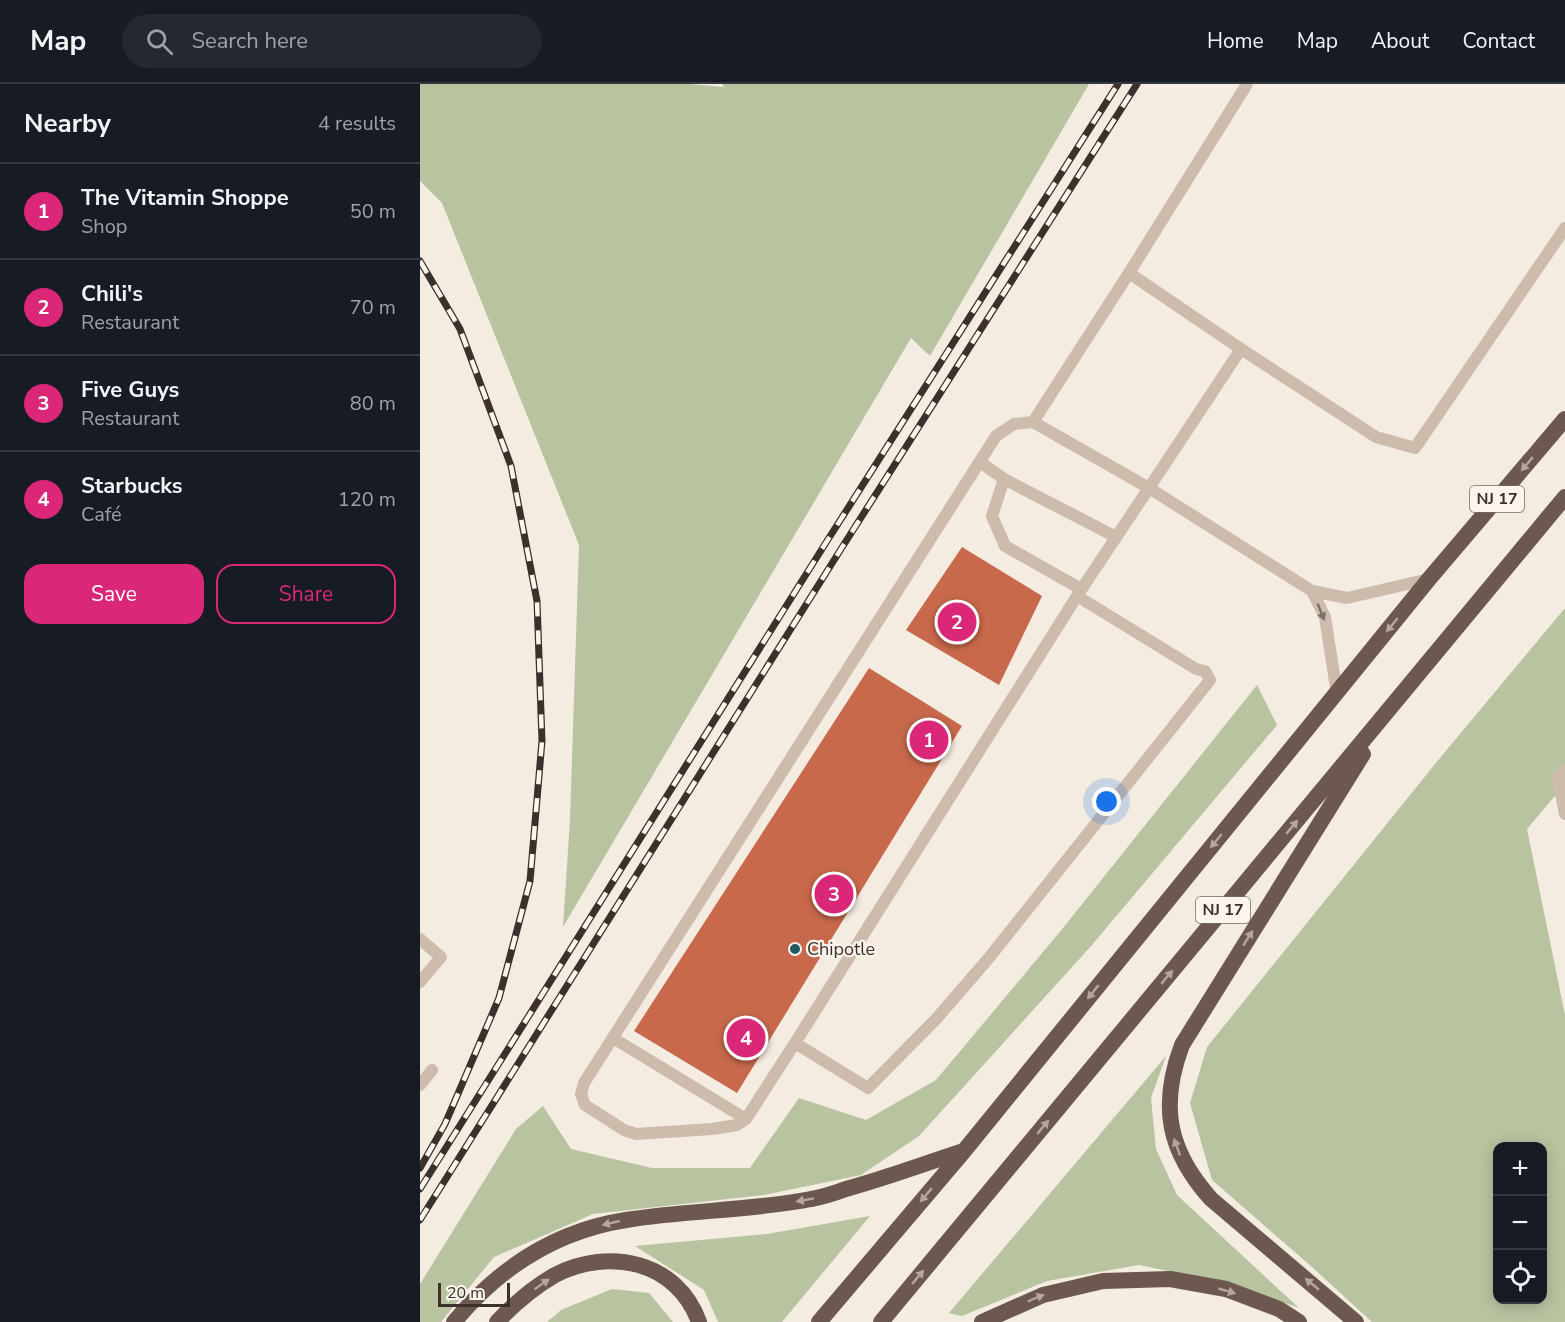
<!DOCTYPE html>
<html lang="en">
<head>
<meta charset="utf-8">
<style>
	body { margin:0; font-family:"Nunito Sans",sans-serif; background:#242831; color:#f1f3f6 }
	.controls { position:absolute; right:18px; bottom:18px; display:grid; overflow:hidden; border-radius:12px; box-shadow:0 3px 15px #0003 }
	.controls button { width:54px; height:54px; display:grid; place-items:center; padding:0; border:0; border-bottom:2px solid #363941; background:#171b24; color:#f1f3f6; font:30px sans-serif }
	.scale { position:absolute; left:18px; bottom:15px; width:72px; box-sizing:border-box; padding-left:6px; border:3px solid #3b302b; border-top:0; font-size:16px; line-height:21px; white-space:nowrap; color:#3b302b; -webkit-text-stroke:4px #fbf5ee; paint-order:stroke }
	.you { position:absolute; left:687px; top:718px; width:21px; height:21px; margin:-15px; border:4px solid #fff; border-radius:50%; background:#1a73e8; box-shadow:0 0 0 9px #1a73e833 }
	.badge { display:grid; place-items:center; width:39px; height:39px; border-radius:50%; background:#db2777; color:#fff; font-size:20px; font-weight:700 }
	.pin { position:absolute; translate:-50% -50%; border:3px solid #fff; box-shadow:0 2px 6px #0006 }
	.list { margin:0; padding:0; list-style:none }
	h2 { display:flex; justify-content:space-between; align-items:center; height:78px; margin:0; padding:0 24px; font-size:26px }
	h2 small { font-size:20px; font-weight:400; color:#9ea1a6 }
	.list li { display:grid; grid-template-columns:39px 1fr auto; gap:18px; align-items:center; box-sizing:border-box; height:96px; padding:0 24px; border-top:2px solid #363941 }
	.list b { display:block; font-size:22px; white-space:nowrap }
	.list p { margin:0; font-size:20px; white-space:nowrap; color:#9ea1a6 }
	.list em { font-size:20px; font-style:normal; color:#9ea1a6 }
	.actions { display:flex; gap:12px; padding:18px 24px }
	.actions a { flex:1; padding:14px 0; border:2px solid #db2777; border-radius:18px; text-align:center; font-size:21px; color:#db2777 }
	.actions .main { background:#db2777; color:#fff }
	.icon { flex:none; width:33px; height:33px; fill:none; stroke:currentColor; stroke-width:2; stroke-linecap:round; stroke-linejoin:round }
	.map { position:relative; flex:none; width:1145px; height:1238px; overflow:hidden }
	header { display:flex; align-items:center; gap:36px; box-sizing:border-box; height:84px; padding:0 30px; background:#171b24; border-bottom:2px solid #363941 }
	header strong { font-size:28px }
	nav { display:flex; gap:33px; margin-inline-start:auto; font-size:21px }
	.search { width:420px; height:54px; background:#242831; display:flex; align-items:center; gap:15px; box-sizing:border-box; padding:0 21px; border-radius:33px; color:#9ea1a6; font-size:22px }
	main { display:flex }
	aside { flex:1; background:#171b24 }
	.map>svg:first-child { display:block }
</style>
</head>
<body>
<header>
<strong>Map</strong>
<div class="search"><svg class="icon" aria-label="search" viewBox="0 0 24 24"><circle cx="10" cy="10" r="6"/><path d="M15 15l6 6"/></svg>Search here</div>
<nav><a>Home</a><a>Map</a><a>About</a><a>Contact</a></nav>
</header>
<main>
<aside>
<h2>Nearby<small>4 results</small></h2>
<ul class="list">
<li><span class="badge">1</span><div><b>The Vitamin Shoppe</b><p>Shop</p></div><em>50 m</em></li>
<li><span class="badge">2</span><div><b>Chili's</b><p>Restaurant</p></div><em>70 m</em></li>
<li><span class="badge">3</span><div><b>Five Guys</b><p>Restaurant</p></div><em>80 m</em></li>
<li><span class="badge">4</span><div><b>Starbucks</b><p>Café</p></div><em>120 m</em></li>
</ul>
<div class="actions"><a class="main">Save</a><a>Share</a></div>
</aside>
<div class="map">
<svg width="1145" height="1238" viewBox="0 0 1145 1238">
	<rect width="100%" height="100%" fill="#f4ebe1"/>
	<path fill="#b8c4a0" fill-rule="evenodd" d="M 0,0 L 270,0 L 304,3 L 302,0 L 669,0 L 510,272 L 491,254 L 143,843 L 150,736 L 159,461 L 22,119 L 0,97 Z
		M 1145,524 L 1145,700 L 1107,745 L 1145,931 L 1145,1238 L 952,1238 L 892,1183 L 792,1096 L 770,1019 L 787,963 L 1015,680 ZM 1078,1062 L 1122,1062 L 1122,1216 L 1078,1216 Z
		M 837,601 L 857,641 L 672,861 L 499,1052 L 441,1091 L 344,1111 L 173,1130 L 74,1173 L 21,1238 L 0,1238 L 0,1200 L 96,1045 L 123,1022 L 151,1065 L 232,1084 L 330,1084 L 379,1014 L 446,1036 L 516,996 L 643,844 Z
		M 746,972 L 731,1014 L 736,1065 L 757,1111 L 879,1224 L 814,1201 L 719,1181 L 627,1197 L 542,1232 L 529,1229 Z
		M 450,1132 L 362,1238 L 298,1238 L 284,1206 L 215,1162 L 347,1150 Z
		M 192,1205 L 229,1209 L 253,1238 L 127,1238 L 141,1226 Z"/>
	<path fill="#c8694b" d="M 542,463 L 622,512 L 579,601 L 486,546 Z
		M 449,584 L 542,642 L 317,1009 L 214,947 Z"/>
	<g fill="none" stroke-linecap="round" stroke-linejoin="round">
		<path stroke="#cdbbac" stroke-width="12" d="M 827,0 L 709,189 L 821,265 L 956,353 L 995,364 L 1145,144
			M 821,265 L 729,404 L 613,338 L 594,340 L 576,352 L 164,999 L 161,1010 L 165,1021 L 204,1046 L 216,1050 L 292,1045 L 317,1041 L 326,1035 L 375,959 L 448,1004 L 517,934 L 568,875 L 790,596 L 785,587 L 776,585 L 657,512 L 729,404 L 892,507
			M 613,338 L 709,189
			M 560,378 L 584,395 L 696,453
			M 584,395 L 572,432 L 585,462 L 661,505
			M 917,610 L 905,533 L 892,507 L 927,514 L 1009,495
			M 1145,686 L 1138,694 L 1145,730
			M 0,855 L 21,873 L 0,898
			M 193,954 L 326,1035
			M 375,959 L 657,512
			M 0,1001 L 12,986"/>
		<path stroke="#6c584f" stroke-width="16" d="M 34,1238 C 79,1184 135,1147 206,1136 C 267,1126 330,1127 391,1115 C 403,1113 415,1109 426,1105 C 466,1094 504,1080 543,1067
			M 77,1238 C 93,1221 114,1203 135,1191 C 189,1163 257,1177 279,1238
			M 399,1238 L 544,1067 L 1009,495 L 1145,335
			M 461,1238 L 1145,413
			M 562,1238 L 623,1211 L 683,1197 L 750,1195 L 806,1205 L 859,1225 L 879,1238
			M 936,1238 L 791,1115 C 748,1067 739,1022 762,961 L 943,670"/>
		<g stroke="#3b302b" stroke-width="7">
			<path id="rail" d="M 0,177 L 40,245 L 91,382 L 117,517 L 122,657 L 110,797 L 79,914 L 25,1040 L 0,1084
				M 0,1105 L 407,457 L 698,0
				M 0,1136 L 421,465 L 717,0"/>
		</g>
		<use href="#rail" stroke="#fbf5ee" stroke-width="4.5" stroke-dasharray="14" stroke-linecap="butt"/>
	</g>
	<defs><path id="oneway-solid" d="M-6-.8H1V-3.2L6.5 0L1 3.2V.8H-6Z" transform="scale(1.5)"/></defs>
	<g fill="#b4a69e">
		<use href="#oneway-solid" transform="translate(1107 380) rotate(130)"/>
		<use href="#oneway-solid" transform="translate(972 541) rotate(129)"/>
		<use href="#oneway-solid" transform="translate(872 743) rotate(-50)"/>
		<use href="#oneway-solid" transform="translate(796 757) rotate(129)"/>
		<use href="#oneway-solid" transform="translate(828 854) rotate(-58)"/>
		<use href="#oneway-solid" transform="translate(747 893) rotate(-50)"/>
		<use href="#oneway-solid" transform="translate(673 908) rotate(129)"/>
		<use href="#oneway-solid" transform="translate(623 1043) rotate(-50)"/>
		<use href="#oneway-solid" transform="translate(757 1063) rotate(-110)"/>
		<use href="#oneway-solid" transform="translate(506 1111) rotate(130)"/>
		<use href="#oneway-solid" transform="translate(385 1116) rotate(170)"/>
		<use href="#oneway-solid" transform="translate(191 1139) rotate(167)"/>
		<use href="#oneway-solid" transform="translate(498 1193) rotate(-50)"/>
		<use href="#oneway-solid" transform="translate(122 1200) rotate(-35)"/>
		<use href="#oneway-solid" transform="translate(892 1200) rotate(-140)"/>
		<use href="#oneway-solid" transform="translate(807 1207) rotate(16)"/>
		<use href="#oneway-solid" transform="translate(616 1214) rotate(-23)"/>
	</g>
	<use fill="#7d6f65" href="#oneway-solid" transform="translate(901 528) rotate(68)"/>
	<circle fill="#1f5a5e" stroke="#fbf5ee" stroke-width="2" cx="375" cy="865" r="6"/>
	<g text-anchor="middle" dominant-baseline="central" stroke-width="4.5" stroke-linejoin="round" paint-order="stroke">
		<g fill="#fbf5ee" stroke="#756b66" stroke-width="1.5">
			<rect x="1050" y="402" width="54" height="26" rx="4.5"/>
			<rect x="776" y="813" width="54" height="26" rx="4.5"/>
		</g>
		<g font-size="16" font-weight="bold" fill="#3b302b">
			<text x="1077" y="415">NJ 17</text>
			<text x="803" y="826">NJ 17</text>
		</g>
		<g font-size="18" fill="#3b302b" stroke="#fbf5ee" text-anchor="start">
			<text x="387" y="865">Chipotle</text>
		</g>
	</g>
</svg>
<div class="controls">
<button>+</button>
<button>−</button>
<button><svg class="icon" aria-label="locate" viewBox="0 0 24 24"><circle cx="12" cy="12" r="6"/><path d="M12 2v4M12 18v4M2 12h4M18 12h4"/></svg></button>
</div>
<div class="scale">20 m</div>
<div class="you"></div>
<div class="pin badge" style="left:509px;top:656px">1</div>
<div class="pin badge" style="left:537px;top:538px">2</div>
<div class="pin badge" style="left:414px;top:810px">3</div>
<div class="pin badge" style="left:326px;top:954px">4</div>
</div>
</main>
</body>
</html>
